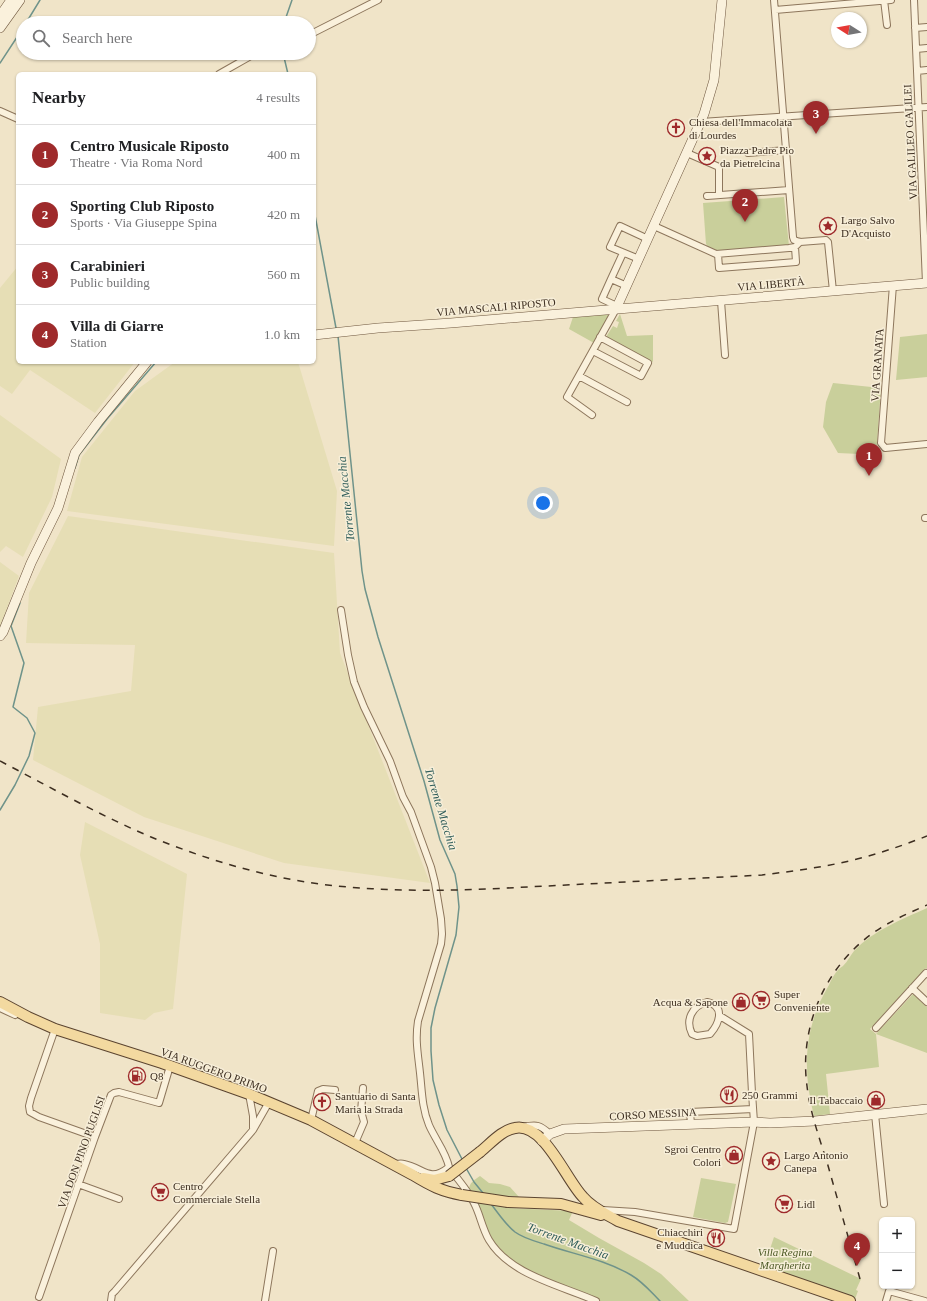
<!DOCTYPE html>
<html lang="en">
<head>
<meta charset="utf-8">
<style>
	body { margin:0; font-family:Georgia,serif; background:#f6f6f6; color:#202124 }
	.controls { position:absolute; right:12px; bottom:12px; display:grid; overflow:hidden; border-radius:6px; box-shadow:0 1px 3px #0004 }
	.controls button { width:36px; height:36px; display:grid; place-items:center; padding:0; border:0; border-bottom:1px solid #e0e0e0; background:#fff; color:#202124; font:20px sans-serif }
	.compass { position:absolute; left:831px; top:12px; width:36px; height:36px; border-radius:50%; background:#fff; box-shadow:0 1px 3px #0004; rotate:281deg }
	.you { position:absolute; left:543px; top:503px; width:14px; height:14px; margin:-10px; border:3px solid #fff; border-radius:50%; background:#1a73e8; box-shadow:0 0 0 6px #1a73e833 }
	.badge { display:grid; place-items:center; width:26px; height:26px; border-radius:50%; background:#9e2a2b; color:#fff; font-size:13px; font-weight:700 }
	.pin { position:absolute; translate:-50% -33px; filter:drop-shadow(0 1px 2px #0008) }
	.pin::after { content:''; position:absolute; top:21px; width:14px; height:12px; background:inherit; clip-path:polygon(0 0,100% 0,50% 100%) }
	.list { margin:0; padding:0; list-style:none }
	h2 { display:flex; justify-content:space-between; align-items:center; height:52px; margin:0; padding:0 16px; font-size:17px }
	h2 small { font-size:13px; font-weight:400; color:#757577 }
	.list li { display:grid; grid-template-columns:26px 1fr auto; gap:12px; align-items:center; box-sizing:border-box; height:60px; padding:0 16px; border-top:1px solid #e0e0e0 }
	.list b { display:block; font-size:15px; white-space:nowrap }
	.list p { margin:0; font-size:13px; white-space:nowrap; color:#757577 }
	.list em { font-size:13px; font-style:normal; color:#757577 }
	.icon { flex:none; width:22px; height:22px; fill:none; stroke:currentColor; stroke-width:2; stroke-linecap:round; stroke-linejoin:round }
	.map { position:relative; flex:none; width:927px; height:1301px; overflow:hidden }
	.search { position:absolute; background:#fff; box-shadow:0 1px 3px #0004; left:16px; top:16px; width:300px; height:44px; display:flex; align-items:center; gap:10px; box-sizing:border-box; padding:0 14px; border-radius:22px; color:#757577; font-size:15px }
	.panel { position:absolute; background:#fff; box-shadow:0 1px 3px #0004; left:16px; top:72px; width:300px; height:292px; border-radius:6px }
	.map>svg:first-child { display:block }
</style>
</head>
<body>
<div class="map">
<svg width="927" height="1301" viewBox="0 0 927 1301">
	<rect width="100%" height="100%" fill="#f0e4c8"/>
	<path fill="#e6deb5" d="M 18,266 L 18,362 L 135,362 L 95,413 L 30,370 L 12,394 L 0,386 L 0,288 Z
		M 175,362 L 298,362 L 337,491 L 334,546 L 67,511 L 82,457 L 135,391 Z
		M 0,415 L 61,459 L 52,497 L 23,557 L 6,546 L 0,552 Z
		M 68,516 L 334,553 L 340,653 L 430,883 L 284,863 L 144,817 L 33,760 L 38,707 L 131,691 L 135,645 L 26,643 L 29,593 Z
		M 0,562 L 19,576 L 0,627 Z
		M 85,822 L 187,874 L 173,1009 L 154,1013 L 145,1020 L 100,1013 L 100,944 L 80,855 Z"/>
	<path fill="#c9cf9b" d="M 784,197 L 789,246 L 715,251 L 711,250 L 706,244 L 703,203 Z
		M 620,314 L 627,336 L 653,335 L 653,362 L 606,337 L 613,326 L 617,328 L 619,322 L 616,321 Z
		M 600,315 L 608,315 L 609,316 L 594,343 L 569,329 L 573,317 Z
		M 927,334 L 927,377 L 896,380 L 900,337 Z
		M 833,383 L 881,388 L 876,456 L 859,458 L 859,454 L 838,453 L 823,427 L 826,402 Z
		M 927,908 L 927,969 L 926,968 L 870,1029 L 876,1034 L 913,994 L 927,1007 L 927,1053 L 876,1034 L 879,1067 L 826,1074 L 830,1114 L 814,1116 C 802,1070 804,1026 829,985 C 832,978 837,969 843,966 C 848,961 850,956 854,951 C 874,930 901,920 927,908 Z
		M 480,1176 L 489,1183 L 500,1184 L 510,1187 L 519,1197 L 507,1196 L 509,1208 L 573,1211 L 569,1220 L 599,1238 L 644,1263 L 661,1274 L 689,1301 L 599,1301 L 519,1267 L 507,1259 L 489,1236 L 469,1190 C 469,1183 474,1180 480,1176 Z
		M 701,1178 L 736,1184 L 728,1222 L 725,1223 L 693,1217 Z
		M 774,1237 L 861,1279 L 856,1290 L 858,1291 L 855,1299 L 764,1267 Z"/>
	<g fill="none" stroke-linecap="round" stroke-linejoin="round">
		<path stroke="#6f938a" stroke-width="1.5" d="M 26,23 L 40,0
			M 284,23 L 292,0
			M 283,53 L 288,74
			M 0,63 L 23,28
			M 314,210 L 336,328
			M 338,336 L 362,571 L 365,589 L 378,637 L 424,781 L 440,840 L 455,874 L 457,886 L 459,907 L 456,935 L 435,1008 L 431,1028 L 431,1051 L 433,1080 L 439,1105 L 447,1130 L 463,1161
			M 75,468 L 79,455 L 107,419 L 156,362
			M 0,810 L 15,785 L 29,756 L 35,733 L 27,718 L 13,707 L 24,663 L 11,626 L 20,603
			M 466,1168 L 474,1182 L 483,1193
			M 491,1204 C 499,1214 505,1224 515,1232 C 523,1238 534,1241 544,1244 C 572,1254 604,1259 631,1275 C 643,1282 650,1291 660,1301"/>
		<g stroke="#8d765c" stroke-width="8">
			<path id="street" d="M 774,0 L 793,237 L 794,240 L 800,242 L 826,240 L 828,242 L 833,291
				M 884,0 L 887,25
				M 914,0 L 926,283
				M 775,10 L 891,0
				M 915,28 L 927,27
				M 309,35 L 378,0
				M 916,49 L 927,48
				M 917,71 L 927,70
				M 219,74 L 256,53
				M 0,111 L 18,119
				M 701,122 L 927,107
				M 687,153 L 719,167 L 719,195
				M 748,153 L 786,150
				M 707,196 L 789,190
				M 654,226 L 716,254 L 789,248 L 795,247 L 800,242
				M 623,253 L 611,279 L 627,286
				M 718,254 L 719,268 L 796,262 L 795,247
				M 639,259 L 610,247 L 620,226 L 648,239
				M 611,279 L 602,299 L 617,306
				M 893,285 L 881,443 L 885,448 L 927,444
				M 721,301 L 725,355
				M 593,351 L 641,376 L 648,363 L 600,337
				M 579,376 L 627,402
				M 592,415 L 567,397 L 616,309
				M 925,518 L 927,518
				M 341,610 L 348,655 L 354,682 L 364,707 L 390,761 L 403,797 L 411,812 L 431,867 L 435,883 L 441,919 L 442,934 L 441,944 L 418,1021 C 415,1040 418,1054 420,1073 C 422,1091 422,1108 429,1125 C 435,1139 446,1152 449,1167 C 457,1179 468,1190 474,1203 C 480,1214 482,1228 489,1240 C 510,1275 560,1285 596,1301
				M 912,988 L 927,1002
				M 707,1002 C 726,1006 719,1024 710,1034 L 697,1036 L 692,1034 C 685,1020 692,1006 707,1002 Z
				M 0,1008 L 15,1015
				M 876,1028 L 926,973 L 927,974
				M 55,1029 L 31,1098 L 29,1106 L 30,1112 L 39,1117 L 95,1137
				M 249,1094 L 253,1116 L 253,1128
				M 875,1114 L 884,1204
				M 311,1120 L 318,1091 L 323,1089 L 335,1090
				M 691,1124 L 690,1112 L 753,1109
				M 523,1127 C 537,1124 540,1125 550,1134
				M 355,1143 L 364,1122 L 361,1111 L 363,1088
				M 395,1164 C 398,1164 401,1163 404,1164 C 424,1168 429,1183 449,1167
				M 78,1184 L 119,1199
				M 603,1210 L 635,1212 L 734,1229 L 754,1122 L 752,1093 L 749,1034 L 720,1016
				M 39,1297 L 95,1137 L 111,1095 L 114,1093 L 119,1092 L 159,1103 L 170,1066
				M 111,1301 L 112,1294 L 115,1291 L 253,1130 L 269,1102
				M 265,1301 L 273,1251
				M 886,1301 L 889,1291 L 925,1301"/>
		</g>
		<g stroke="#6f573f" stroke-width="10">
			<path id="secondary" d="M 0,16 L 11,0
				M 0,28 L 20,0
				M 616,309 L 704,114 L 714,80 L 722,0
				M 314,335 L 378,328 L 451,323 L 927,283
				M 0,636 L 3,632 L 31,563 L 58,508 L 75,453 L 98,422 L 147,362
				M 542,1141 L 550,1134 L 564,1129 L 754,1122 L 770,1123 L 815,1121 L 927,1109"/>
		</g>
		<g stroke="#5b4430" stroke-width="12">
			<path id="primary" d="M 0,1002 L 28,1017 L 55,1029 L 162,1063 L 249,1094 L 311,1120 L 413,1175 C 431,1186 441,1191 462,1195
				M 480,1152 C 491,1143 502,1130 515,1128 C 544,1122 566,1180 583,1197 C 592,1208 606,1214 618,1221 L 850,1301
				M 423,1178 L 434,1180 L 449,1176
				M 508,1202 L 561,1204 L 601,1215"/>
		</g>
		<use href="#street" stroke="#faf1dc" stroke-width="6"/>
		<use href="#secondary" stroke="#faf1dc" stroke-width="9"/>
		<use href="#primary" stroke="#f3d9a0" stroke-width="10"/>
		<path stroke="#3d2e20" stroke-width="1.5" stroke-dasharray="7 7" stroke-linecap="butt" d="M 0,761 C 50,787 99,815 151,837 C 210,861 274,880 337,886 C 387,891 437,891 488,889 L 762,875 C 794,871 826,867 857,859 C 881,853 904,845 927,836
			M 860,1279 C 849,1240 838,1201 827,1162 C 819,1137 810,1112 807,1086 C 799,1027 825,967 873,933 C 890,921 909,913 927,905"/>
		<g stroke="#5b4430" stroke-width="12" stroke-linecap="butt">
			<path id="primary-bridge" d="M 449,1176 L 480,1152
				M 462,1195 L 508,1202"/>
		</g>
		<use href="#primary-bridge" stroke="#f3d9a0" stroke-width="10"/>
	</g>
	<defs>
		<g id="church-ring" transform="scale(0.9)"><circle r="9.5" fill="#f7eed8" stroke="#9e2a2b" stroke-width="1.5"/><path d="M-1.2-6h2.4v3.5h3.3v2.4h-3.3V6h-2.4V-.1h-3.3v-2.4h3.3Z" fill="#9e2a2b"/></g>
		<g id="sight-ring" transform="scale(0.9)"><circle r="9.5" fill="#f7eed8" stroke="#9e2a2b" stroke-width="1.5"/><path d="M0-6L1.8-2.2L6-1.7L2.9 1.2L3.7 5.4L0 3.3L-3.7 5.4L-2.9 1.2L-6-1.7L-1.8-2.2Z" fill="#9e2a2b"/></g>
		<g id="supermarket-ring" transform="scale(0.9)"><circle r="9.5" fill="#f7eed8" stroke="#9e2a2b" stroke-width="1.5"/><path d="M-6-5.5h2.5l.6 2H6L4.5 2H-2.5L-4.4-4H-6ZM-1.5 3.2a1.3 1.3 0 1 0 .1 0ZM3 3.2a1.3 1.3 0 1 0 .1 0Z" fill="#9e2a2b"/></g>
		<g id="shop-ring" transform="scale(0.9)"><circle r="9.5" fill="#f7eed8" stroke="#9e2a2b" stroke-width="1.5"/><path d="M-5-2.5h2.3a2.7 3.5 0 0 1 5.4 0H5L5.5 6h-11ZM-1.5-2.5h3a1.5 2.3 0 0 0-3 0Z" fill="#9e2a2b"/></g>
		<g id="fuel-ring" transform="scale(0.9)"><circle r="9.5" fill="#f7eed8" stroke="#9e2a2b" stroke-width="1.5"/><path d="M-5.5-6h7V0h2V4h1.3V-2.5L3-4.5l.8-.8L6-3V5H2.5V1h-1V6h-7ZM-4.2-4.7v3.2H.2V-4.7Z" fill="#9e2a2b"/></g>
		<g id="restaurant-ring" transform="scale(0.9)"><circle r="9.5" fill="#f7eed8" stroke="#9e2a2b" stroke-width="1.5"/><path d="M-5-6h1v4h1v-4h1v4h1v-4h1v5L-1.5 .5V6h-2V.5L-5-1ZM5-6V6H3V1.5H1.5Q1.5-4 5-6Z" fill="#9e2a2b"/></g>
	</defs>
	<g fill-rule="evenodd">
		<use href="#church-ring" x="676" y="128"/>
		<use href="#sight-ring" x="707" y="156"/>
		<use href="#sight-ring" x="828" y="226"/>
		<use href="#supermarket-ring" x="761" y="1000"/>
		<use href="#shop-ring" x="741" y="1002"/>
		<use href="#fuel-ring" x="137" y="1076"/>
		<use href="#restaurant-ring" x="729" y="1095"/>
		<use href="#shop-ring" x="876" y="1100"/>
		<use href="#church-ring" x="322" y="1102"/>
		<use href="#shop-ring" x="734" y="1155"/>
		<use href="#sight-ring" x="771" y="1161"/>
		<use href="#supermarket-ring" x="160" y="1192"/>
		<use href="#supermarket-ring" x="784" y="1204"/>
		<use href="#restaurant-ring" x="716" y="1238"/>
	</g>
	<g text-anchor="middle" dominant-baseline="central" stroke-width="3" stroke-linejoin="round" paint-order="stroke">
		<g font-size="11" fill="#3d2e20" stroke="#f7eed8" text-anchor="start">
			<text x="689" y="122">Chiesa dell'Immacolata<tspan x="689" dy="13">di Lourdes</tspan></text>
			<text x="720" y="150">Piazza Padre Pio<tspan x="720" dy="13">da Pietrelcina</tspan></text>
			<text x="841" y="220">Largo Salvo<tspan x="841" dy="13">D'Acquisto</tspan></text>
			<text x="774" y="994">Super<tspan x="774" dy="13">Conveniente</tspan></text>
			<text x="728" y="1002" text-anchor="end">Acqua &amp; Sapone</text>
			<text x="150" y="1076">Q8</text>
			<text x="742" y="1095">250 Grammi</text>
			<text x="335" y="1096">Santuario di Santa<tspan x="335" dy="13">Maria la Strada</tspan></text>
			<text x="863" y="1100" text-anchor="end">Il Tabaccaio</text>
			<text x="721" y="1149" text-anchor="end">Sgroi Centro<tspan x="721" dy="13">Colori</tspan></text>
			<text x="784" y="1155">Largo Antonio<tspan x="784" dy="13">Canepa</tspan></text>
			<text x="173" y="1186">Centro<tspan x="173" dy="13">Commerciale Stella</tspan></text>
			<text x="797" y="1204">Lidl</text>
			<text x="703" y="1232" text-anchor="end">Chiacchiri<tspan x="703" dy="13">e Muddica</tspan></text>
		</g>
		<g font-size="11" fill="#3d2e20" stroke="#f7eed8">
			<text transform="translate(910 142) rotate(-93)">VIA GALILEO GALILEI</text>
			<text transform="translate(771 284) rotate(-5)">VIA LIBERTÀ</text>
			<text transform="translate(496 307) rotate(-5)">VIA MASCALI RIPOSTO</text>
			<text transform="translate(877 365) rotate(-86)">VIA GRANATA</text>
			<text transform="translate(214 1070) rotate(20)">VIA RUGGERO PRIMO</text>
			<text transform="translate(653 1114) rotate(-3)">CORSO MESSINA</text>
			<text transform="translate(81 1152) rotate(-70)">VIA DON PINO PUGLISI</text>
		</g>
		<g font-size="11" font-style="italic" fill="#4d5a26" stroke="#f7eed8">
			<text x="785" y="1252">Villa Regina<tspan x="785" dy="13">Margherita</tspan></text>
		</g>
		<g font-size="12" font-style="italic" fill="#2f5d5a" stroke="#f7eed8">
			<text transform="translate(346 499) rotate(-96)">Torrente Macchia</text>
			<text transform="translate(441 809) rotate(73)">Torrente Macchia</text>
			<text transform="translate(568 1241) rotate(20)">Torrente Macchia</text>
		</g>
	</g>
</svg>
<div class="controls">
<button>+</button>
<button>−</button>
</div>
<svg class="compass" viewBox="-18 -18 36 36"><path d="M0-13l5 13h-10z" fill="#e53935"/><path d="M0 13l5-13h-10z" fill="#757577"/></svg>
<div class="you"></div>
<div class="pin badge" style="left:869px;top:476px">1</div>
<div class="pin badge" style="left:745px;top:222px">2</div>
<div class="pin badge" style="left:816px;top:134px">3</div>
<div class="pin badge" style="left:857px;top:1266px">4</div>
<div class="search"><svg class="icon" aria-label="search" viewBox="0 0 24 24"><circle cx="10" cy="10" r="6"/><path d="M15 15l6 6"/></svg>Search here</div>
<section class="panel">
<h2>Nearby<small>4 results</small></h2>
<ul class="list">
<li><span class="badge">1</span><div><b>Centro Musicale Riposto</b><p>Theatre · Via Roma Nord</p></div><em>400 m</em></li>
<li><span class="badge">2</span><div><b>Sporting Club Riposto</b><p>Sports · Via Giuseppe Spina</p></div><em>420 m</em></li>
<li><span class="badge">3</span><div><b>Carabinieri</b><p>Public building</p></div><em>560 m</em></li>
<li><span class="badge">4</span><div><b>Villa di Giarre</b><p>Station</p></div><em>1.0 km</em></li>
</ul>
</section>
</div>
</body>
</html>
